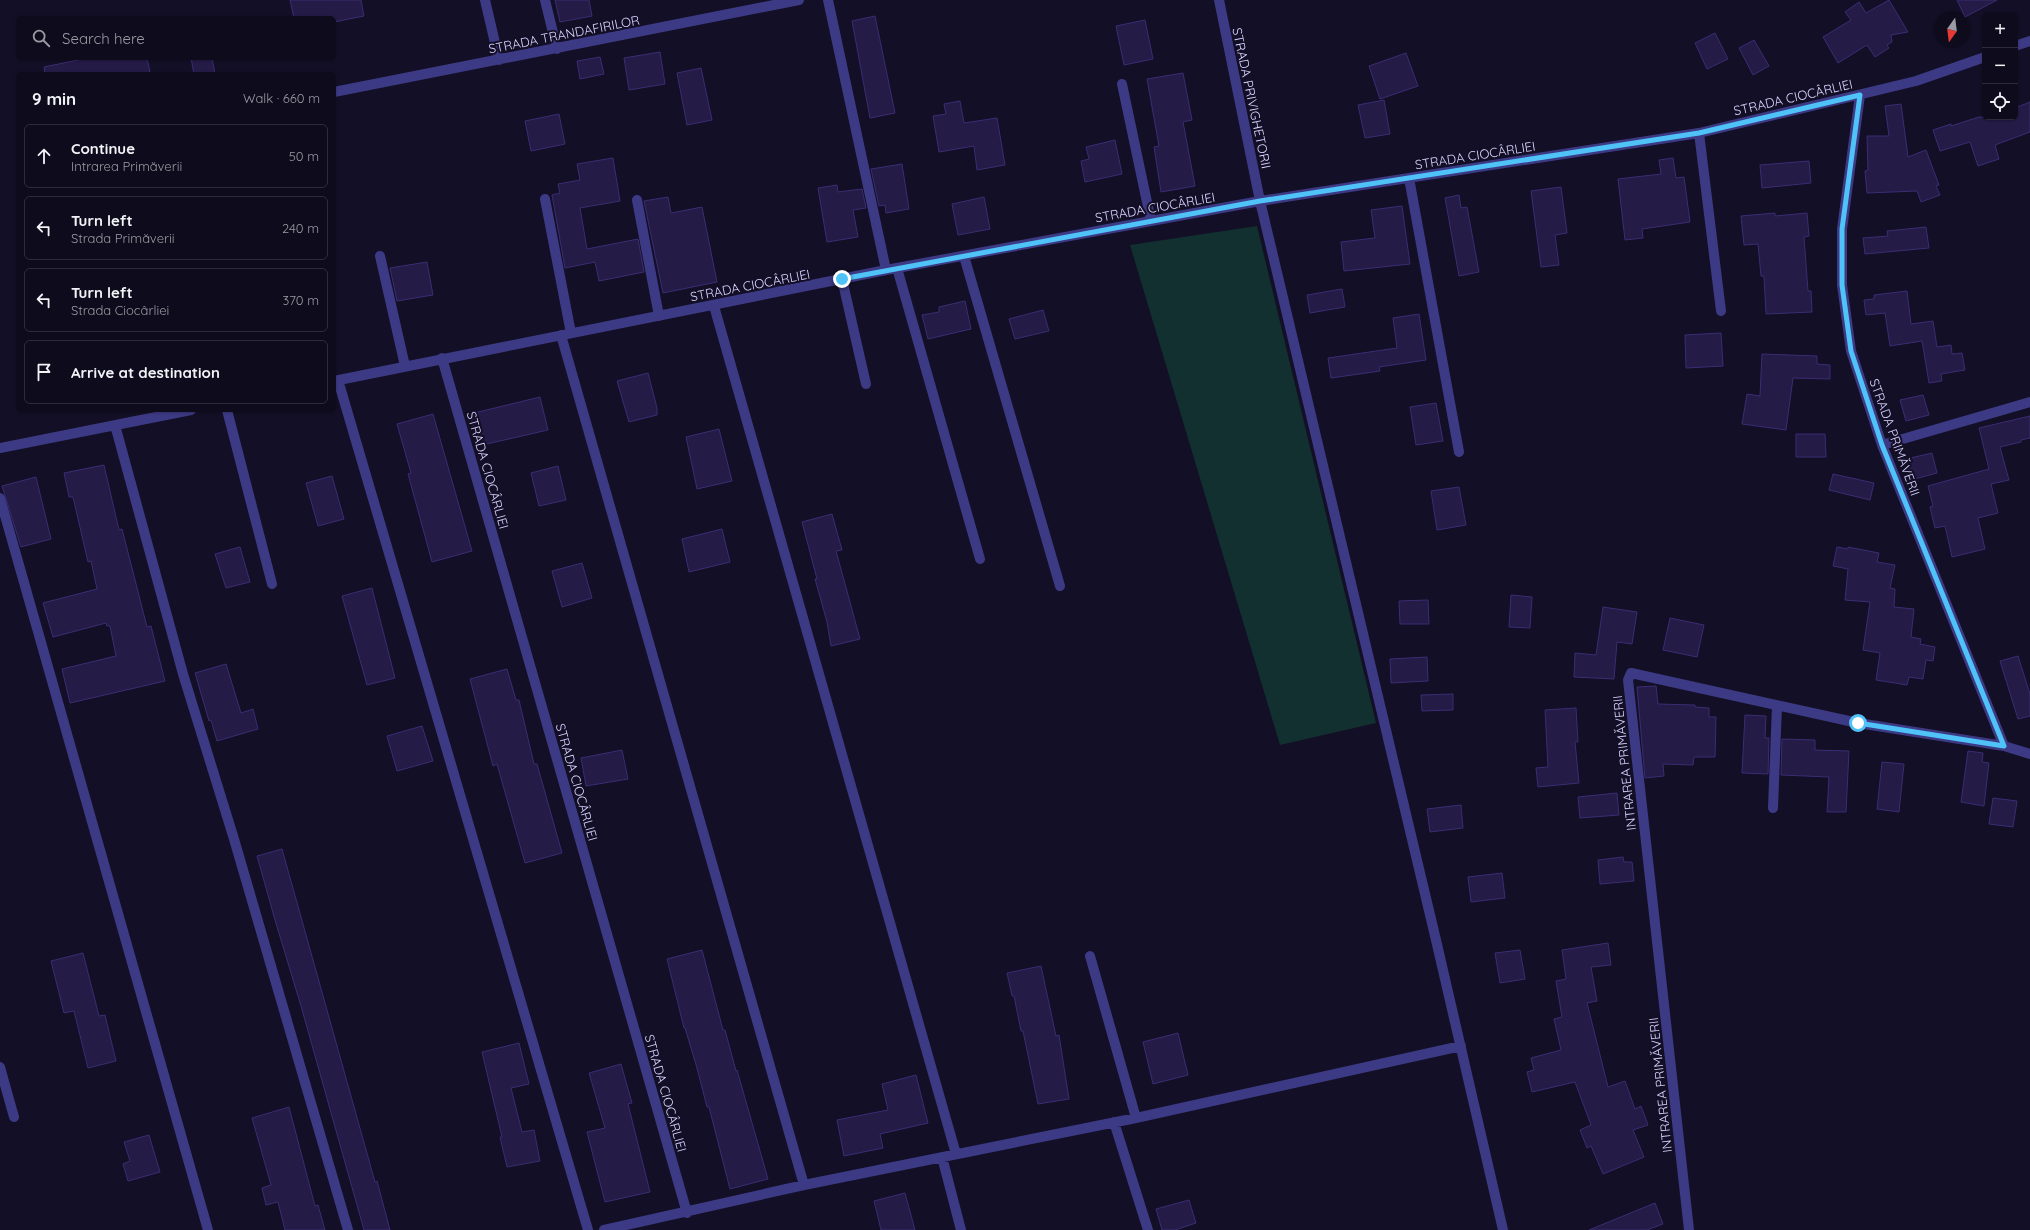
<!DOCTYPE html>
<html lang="en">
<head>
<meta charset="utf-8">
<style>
	body { margin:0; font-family:Quicksand,sans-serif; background:#171425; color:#f1f3f6 }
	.controls { position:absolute; right:12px; top:12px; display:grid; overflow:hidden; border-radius:6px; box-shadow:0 1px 3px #0004 }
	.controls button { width:36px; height:36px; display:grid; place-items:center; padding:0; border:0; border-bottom:1px solid #2e2b3b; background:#0e0b1c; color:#f1f3f6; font:20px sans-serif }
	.compass { position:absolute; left:1934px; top:12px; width:36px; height:36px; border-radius:50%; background:#0e0b1c; box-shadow:0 1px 3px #0004; rotate:194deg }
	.stop { position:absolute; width:12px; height:12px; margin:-9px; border:3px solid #4fc3f7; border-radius:50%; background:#fff }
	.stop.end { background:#4fc3f7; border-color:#fff; box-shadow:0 1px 4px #0008 }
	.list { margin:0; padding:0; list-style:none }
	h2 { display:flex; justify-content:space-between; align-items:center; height:52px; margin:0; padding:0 16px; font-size:17px }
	h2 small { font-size:13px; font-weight:400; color:#9b9ba3 }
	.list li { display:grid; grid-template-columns:26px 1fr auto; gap:12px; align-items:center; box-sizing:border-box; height:64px; margin:0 8px 8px; padding:0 8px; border:1px solid #2e2b3b; border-radius:6px }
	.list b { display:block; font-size:15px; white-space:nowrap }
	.list p { margin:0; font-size:13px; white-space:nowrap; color:#9b9ba3 }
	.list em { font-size:13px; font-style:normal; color:#9b9ba3 }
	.icon { flex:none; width:22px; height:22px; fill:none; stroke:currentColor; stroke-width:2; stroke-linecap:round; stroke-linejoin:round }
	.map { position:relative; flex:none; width:2030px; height:1230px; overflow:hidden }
	.search { position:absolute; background:#0e0b1c; box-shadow:0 1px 3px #0004; left:16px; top:16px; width:320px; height:44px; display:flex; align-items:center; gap:10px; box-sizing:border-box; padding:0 14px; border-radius:6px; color:#9b9ba3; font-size:15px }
	.panel { position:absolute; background:#0e0b1c; box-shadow:0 1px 3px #0004; left:16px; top:72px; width:320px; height:340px; border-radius:6px }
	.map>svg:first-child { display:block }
</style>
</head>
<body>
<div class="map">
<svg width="2030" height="1230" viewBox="0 0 2030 1230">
	<rect width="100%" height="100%" fill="#130f26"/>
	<path fill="#12302f" d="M 1257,226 L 1376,723 L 1280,745 L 1130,245 Z"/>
	<path fill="#241b47" stroke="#3b2d73" d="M 290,0 L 361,0 L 364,16 L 334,22 L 334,18 L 294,18 Z
		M 555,0 L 589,0 L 592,16 L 560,22 Z
		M 1889,0 L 1908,32 L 1891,35 L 1892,42 L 1887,45 L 1889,48 L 1875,57 L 1867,45 L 1838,63 L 1823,37 L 1851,20 L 1845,12 L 1859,2 L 1866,13 Z
		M 1957,0 L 1997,0 L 1965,17 Z
		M 875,16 L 895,113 L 870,118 L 852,21 Z
		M 1145,20 L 1153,59 L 1124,65 L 1116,26 Z
		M 1715,33 L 1728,59 L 1707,69 L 1695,43 Z
		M 1754,40 L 1769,66 L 1753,75 L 1739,48 Z
		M 660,52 L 665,84 L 629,90 L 624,58 Z
		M 1406,53 L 1418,86 L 1380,99 L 1369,66 Z
		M 600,57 L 604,74 L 580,79 L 577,61 Z
		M 88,58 L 147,58 L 150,72 L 139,74 L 45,74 L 44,67 Z
		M 191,58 L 212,58 L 215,74 L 194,74 Z
		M 701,68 L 712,120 L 687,125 L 677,73 Z
		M 1183,73 L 1192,120 L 1183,122 L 1195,186 L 1161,192 L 1154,147 L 1159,146 L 1147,79 Z
		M 1384,100 L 1390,134 L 1365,138 L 1358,105 Z
		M 960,101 L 964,123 L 997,118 L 1005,165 L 977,170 L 974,146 L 939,152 L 933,116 L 946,114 L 944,104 Z
		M 2030,102 L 2030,132 L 1995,145 L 1999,159 L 1978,166 L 1970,142 L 1940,151 L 1933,130 L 1951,124 L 1951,126 L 1979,117 L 2015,117 L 2015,108 Z
		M 1901,104 L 1908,157 L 1926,150 L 1939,185 L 1936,186 L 1940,195 L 1921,202 L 1917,191 L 1867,193 L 1865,171 L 1868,170 L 1867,136 L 1889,136 L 1885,106 Z
		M 559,114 L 565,144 L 531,151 L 525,121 Z
		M 1115,140 L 1122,174 L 1085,182 L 1081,161 L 1089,159 L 1086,147 Z
		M 613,158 L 620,201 L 580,208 L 587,249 L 638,239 L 644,272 L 599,281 L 595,262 L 565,268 L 552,195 L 560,193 L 558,184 L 580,180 L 577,164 Z
		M 1673,158 L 1676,178 L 1684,177 L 1690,222 L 1642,229 L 1643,238 L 1625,240 L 1618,179 L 1661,174 L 1659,160 Z
		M 1809,161 L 1811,183 L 1762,188 L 1760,165 Z
		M 902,164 L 909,209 L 886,213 L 885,205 L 879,206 L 871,169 Z
		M 837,185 L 838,192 L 862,189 L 866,208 L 853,210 L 858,237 L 827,242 L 818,188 Z
		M 1561,187 L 1567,233 L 1555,235 L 1559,265 L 1541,267 L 1531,191 Z
		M 1459,195 L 1461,208 L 1467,207 L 1479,272 L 1459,276 L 1445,198 Z
		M 668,197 L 671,213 L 702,207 L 717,282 L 663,293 L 644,201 Z
		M 984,197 L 990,229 L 958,235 L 952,204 Z
		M 1402,206 L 1410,264 L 1344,271 L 1341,242 L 1375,238 L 1371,210 Z
		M 1775,213 L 1775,216 L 1807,213 L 1809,236 L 1804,237 L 1808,291 L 1811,291 L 1812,312 L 1766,314 L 1764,276 L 1761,276 L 1758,244 L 1744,245 L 1741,216 Z
		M 1926,227 L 1929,248 L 1865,254 L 1863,238 L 1888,236 L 1887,231 Z
		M 427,262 L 433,295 L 397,301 L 390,268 Z
		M 1342,289 L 1345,307 L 1310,313 L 1307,295 Z
		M 1907,291 L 1911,324 L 1933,321 L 1937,347 L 1951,345 L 1952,354 L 1962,353 L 1965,370 L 1941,374 L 1942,381 L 1929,383 L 1922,341 L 1890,346 L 1885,313 L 1866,315 L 1864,300 L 1874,299 L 1874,295 Z
		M 965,301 L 971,329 L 928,339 L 922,315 L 939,312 L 939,307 Z
		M 1043,310 L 1049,331 L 1015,339 L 1009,319 Z
		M 1419,314 L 1426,360 L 1379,367 L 1380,371 L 1331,378 L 1328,358 L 1397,348 L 1393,318 Z
		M 1721,333 L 1723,366 L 1686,368 L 1685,335 Z
		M 1762,354 L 1817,356 L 1817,364 L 1830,365 L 1830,379 L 1793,378 L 1786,430 L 1742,424 L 1747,394 L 1760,396 Z
		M 648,373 L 657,408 L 657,415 L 629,422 L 617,381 Z
		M 1923,395 L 1929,415 L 1906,421 L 1900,400 Z
		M 540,397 L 548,430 L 478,446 L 470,414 Z
		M 1436,403 L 1443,441 L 1416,445 L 1410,407 Z
		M 433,414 L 472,551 L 432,562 L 408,474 L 411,473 L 397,424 Z
		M 2030,416 L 2030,438 L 2021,440 L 2021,442 L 2000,447 L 2009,480 L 1991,484 L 1998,513 L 1978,518 L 1985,549 L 1952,557 L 1945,526 L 1935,528 L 1930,507 L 1933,506 L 1928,486 L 1989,469 L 1979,428 Z
		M 719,429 L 732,481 L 697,489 L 686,437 Z
		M 1796,434 L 1825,434 L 1826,457 L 1796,457 Z
		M 1932,453 L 1937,473 L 1911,480 L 1906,459 Z
		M 104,465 L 119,530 L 122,529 L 147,627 L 151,626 L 165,681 L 70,703 L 62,669 L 116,656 L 110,626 L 107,626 L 106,623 L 53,637 L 43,603 L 97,589 L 91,561 L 88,562 L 73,497 L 69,497 L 64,473 Z
		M 558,466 L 566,500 L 539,506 L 531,473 Z
		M 1833,474 L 1874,483 L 1870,500 L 1829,490 Z
		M 332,476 L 344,519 L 318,526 L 306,483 Z
		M 36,477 L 51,539 L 21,547 L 2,486 Z
		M 1459,487 L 1466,525 L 1437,530 L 1431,491 Z
		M 832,514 L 842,550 L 836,551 L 860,639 L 831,646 L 827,622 L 815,579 L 817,579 L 802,522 Z
		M 722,529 L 730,562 L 689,572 L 682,539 Z
		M 240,547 L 250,582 L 226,588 L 215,554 Z
		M 1837,547 L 1848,549 L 1848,547 L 1879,553 L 1877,562 L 1895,565 L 1890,588 L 1895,589 L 1894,607 L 1914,609 L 1911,637 L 1921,639 L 1920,644 L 1935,647 L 1933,661 L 1926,660 L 1923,679 L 1909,677 L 1907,685 L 1876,680 L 1880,653 L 1863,650 L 1870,602 L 1845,600 L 1848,569 L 1833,566 Z
		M 582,563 L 592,598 L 562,607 L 552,571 Z
		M 372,588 L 395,678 L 367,685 L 342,596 Z
		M 1511,595 L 1532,597 L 1530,628 L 1509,627 Z
		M 1428,600 L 1429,624 L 1400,624 L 1399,601 Z
		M 1603,607 L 1637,612 L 1632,644 L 1617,642 L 1614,679 L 1574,677 L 1575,653 L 1596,655 Z
		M 1670,618 L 1704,625 L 1697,657 L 1663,650 Z
		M 2018,656 L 2030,694 L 2030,716 L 2018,719 L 2000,661 Z
		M 1427,657 L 1428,681 L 1391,683 L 1390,659 Z
		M 226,664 L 241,713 L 253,709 L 258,729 L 217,741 L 211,720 L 209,721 L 195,673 Z
		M 507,669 L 516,700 L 519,700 L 534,764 L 537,764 L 562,853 L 525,863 L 497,764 L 493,766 L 470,679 Z
		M 1656,686 L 1658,704 L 1695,705 L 1695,707 L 1709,708 L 1709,717 L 1716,717 L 1715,757 L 1694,757 L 1693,765 L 1663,764 L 1664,776 L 1645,778 L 1637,687 Z
		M 1453,694 L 1453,710 L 1422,711 L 1421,695 Z
		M 1576,708 L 1578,742 L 1575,742 L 1579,783 L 1538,787 L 1536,768 L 1548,767 L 1545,710 Z
		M 1745,715 L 1766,716 L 1765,738 L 1769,738 L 1768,774 L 1742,773 Z
		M 422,726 L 433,761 L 397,771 L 387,736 Z
		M 1782,739 L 1815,740 L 1815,750 L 1849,751 L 1846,812 L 1827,812 L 1829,777 L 1781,775 Z
		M 622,750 L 628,779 L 586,786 L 581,758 Z
		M 1968,751 L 1983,753 L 1982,762 L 1989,763 L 1984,806 L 1961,802 Z
		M 1882,762 L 1904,764 L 1899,812 L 1877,809 Z
		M 1617,793 L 1619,815 L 1580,818 L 1578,797 Z
		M 1993,798 L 2017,801 L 2013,827 L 1989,824 Z
		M 1461,805 L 1463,828 L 1430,832 L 1427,809 Z
		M 282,849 L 375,1182 L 377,1181 L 390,1230 L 364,1230 L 301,1006 L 275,920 L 257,856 Z
		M 1623,857 L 1624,862 L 1632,862 L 1634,881 L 1600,884 L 1598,860 Z
		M 1502,873 L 1505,898 L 1471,902 L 1468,877 Z
		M 1608,943 L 1611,965 L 1591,967 L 1597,1001 L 1587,1003 L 1608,1087 L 1625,1081 L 1635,1109 L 1641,1106 L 1648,1125 L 1633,1130 L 1644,1157 L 1603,1174 L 1591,1146 L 1587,1148 L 1580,1130 L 1591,1125 L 1575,1082 L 1532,1092 L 1527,1072 L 1534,1070 L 1531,1058 L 1561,1050 L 1554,1019 L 1562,1017 L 1556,981 L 1566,979 L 1562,950 Z
		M 702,950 L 723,1030 L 725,1030 L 736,1071 L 737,1070 L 768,1179 L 730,1189 L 709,1107 L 707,1107 L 697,1068 L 685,1028 L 684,1028 L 667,959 Z
		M 1520,950 L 1525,979 L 1500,983 L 1495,953 Z
		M 83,953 L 99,1016 L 105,1015 L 116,1061 L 88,1068 L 74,1011 L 64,1013 L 51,961 Z
		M 1041,966 L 1056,1036 L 1059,1035 L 1069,1099 L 1038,1104 L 1023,1031 L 1021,1031 L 1014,996 L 1012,996 L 1007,973 Z
		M 1178,1033 L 1188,1075 L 1153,1084 L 1143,1042 Z
		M 519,1043 L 529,1084 L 511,1088 L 522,1132 L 534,1130 L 540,1161 L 507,1167 L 500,1137 L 502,1137 L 482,1052 Z
		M 621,1064 L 632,1103 L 628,1104 L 650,1192 L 605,1202 L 587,1132 L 605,1128 L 589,1073 Z
		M 916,1075 L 928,1123 L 880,1134 L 883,1148 L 844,1156 L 837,1120 L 888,1110 L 882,1084 Z
		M 289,1107 L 315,1206 L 318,1205 L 325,1230 L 285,1230 L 278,1202 L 266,1205 L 262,1188 L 271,1185 L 252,1118 Z
		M 149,1135 L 160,1172 L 128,1181 L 123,1164 L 130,1161 L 124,1142 Z
		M 905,1193 L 915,1230 L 881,1230 L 874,1201 Z
		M 1189,1200 L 1196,1223 L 1175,1230 L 1162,1230 L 1156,1209 Z
		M 1655,1203 L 1663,1224 L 1647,1230 L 1589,1230 Z"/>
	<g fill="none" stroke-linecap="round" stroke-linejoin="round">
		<path stroke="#3d3a85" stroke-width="10" d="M 485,0 L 499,60
			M 545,0 L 557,49
			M 828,0 L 886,270
			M 1219,0 L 1260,201 L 1436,940 L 1503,1230
			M 2015,46 L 2030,41
			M 1122,84 L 1151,221
			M 334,92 L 799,0
			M 1860,95 L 1842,229 L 1842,285 L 1851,351 L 1882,445 L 2004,746
			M 1699,133 L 1721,311
			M 1409,178 L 1459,452
			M 545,199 L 571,333
			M 637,200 L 659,316
			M 380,256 L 405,366
			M 964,256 L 1060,586
			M 897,268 L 980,559
			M 842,279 L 866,384
			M 714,306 L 956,1154
			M 561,335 L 804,1185
			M 442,358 L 687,1213
			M 338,380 L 588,1230
			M 334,381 L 886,270 L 1151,221 L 1260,201 L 1699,133 L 1916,81 L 1985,57
			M 227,410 L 272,584
			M 115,425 L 183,674 L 234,839 L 348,1230
			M 1882,445 L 2030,402
			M 0,448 L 191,410
			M 0,498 L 208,1230
			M 1773,808 L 1777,706
			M 1090,956 L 1136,1118
			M 0,1067 L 14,1117
			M 1114,1122 L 1148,1230
			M 942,1157 L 961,1230
			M 604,1230 L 804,1185 L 1136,1118 L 1461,1046
			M 1689,1230 L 1628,680 L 1631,673 L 1858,723 L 2004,746 L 2030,754"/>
	</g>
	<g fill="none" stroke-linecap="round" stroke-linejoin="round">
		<path stroke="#4fc3f7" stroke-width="5" d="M 842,279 L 1260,201 L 1699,133 L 1860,95 L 1842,229 L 1842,285 L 1851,351 L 1882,445 L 2004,746 L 1858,723"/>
	</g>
	<g text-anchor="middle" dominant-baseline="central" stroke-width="4" stroke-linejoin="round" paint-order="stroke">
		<g font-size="13" fill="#d9d4ff" stroke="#130f26">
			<text transform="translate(564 34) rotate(-11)">STRADA TRANDAFIRILOR</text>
			<text transform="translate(1793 97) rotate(-13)">STRADA CIOCÂRLIEI</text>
			<text transform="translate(1252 98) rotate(78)">STRADA PRIVIGHETORII</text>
			<text transform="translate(1475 155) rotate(-9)">STRADA CIOCÂRLIEI</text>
			<text transform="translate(1155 207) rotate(-10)">STRADA CIOCÂRLIEI</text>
			<text transform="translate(750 285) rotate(-11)">STRADA CIOCÂRLIEI</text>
			<text transform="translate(1895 437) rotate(70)">STRADA PRIMĂVERII</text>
			<text transform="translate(488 470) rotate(74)">STRADA CIOCÂRLIEI</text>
			<text transform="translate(1624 763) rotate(-96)">INTRAREA PRIMĂVERII</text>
			<text transform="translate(577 782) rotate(74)">STRADA CIOCÂRLIEI</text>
			<text transform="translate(1660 1085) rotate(-96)">INTRAREA PRIMĂVERII</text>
			<text transform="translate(666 1093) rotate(74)">STRADA CIOCÂRLIEI</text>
		</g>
	</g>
</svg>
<div class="controls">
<button>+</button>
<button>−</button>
<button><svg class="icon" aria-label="locate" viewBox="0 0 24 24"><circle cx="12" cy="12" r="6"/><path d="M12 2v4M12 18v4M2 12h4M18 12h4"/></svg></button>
</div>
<svg class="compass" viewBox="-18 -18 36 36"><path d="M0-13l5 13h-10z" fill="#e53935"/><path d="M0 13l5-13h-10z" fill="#9b9ba3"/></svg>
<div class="stop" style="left:1858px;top:723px"></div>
<div class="stop end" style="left:842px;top:279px"></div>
<div class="search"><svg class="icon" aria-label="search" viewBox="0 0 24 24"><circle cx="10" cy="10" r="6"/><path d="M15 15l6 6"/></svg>Search here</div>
<section class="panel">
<h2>9 min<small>Walk · 660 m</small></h2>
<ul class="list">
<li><svg class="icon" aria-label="ahead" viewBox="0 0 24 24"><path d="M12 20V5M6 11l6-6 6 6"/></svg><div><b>Continue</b><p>Intrarea Primăverii</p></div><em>50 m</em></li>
<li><svg class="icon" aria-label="left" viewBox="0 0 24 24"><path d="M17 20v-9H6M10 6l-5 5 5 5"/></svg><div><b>Turn left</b><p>Strada Primăverii</p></div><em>240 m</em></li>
<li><svg class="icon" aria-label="left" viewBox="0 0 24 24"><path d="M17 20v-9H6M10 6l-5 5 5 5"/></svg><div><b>Turn left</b><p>Strada Ciocârliei</p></div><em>370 m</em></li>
<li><svg class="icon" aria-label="arrive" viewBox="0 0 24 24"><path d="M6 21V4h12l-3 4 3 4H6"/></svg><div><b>Arrive at destination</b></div></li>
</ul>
</section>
</div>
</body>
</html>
